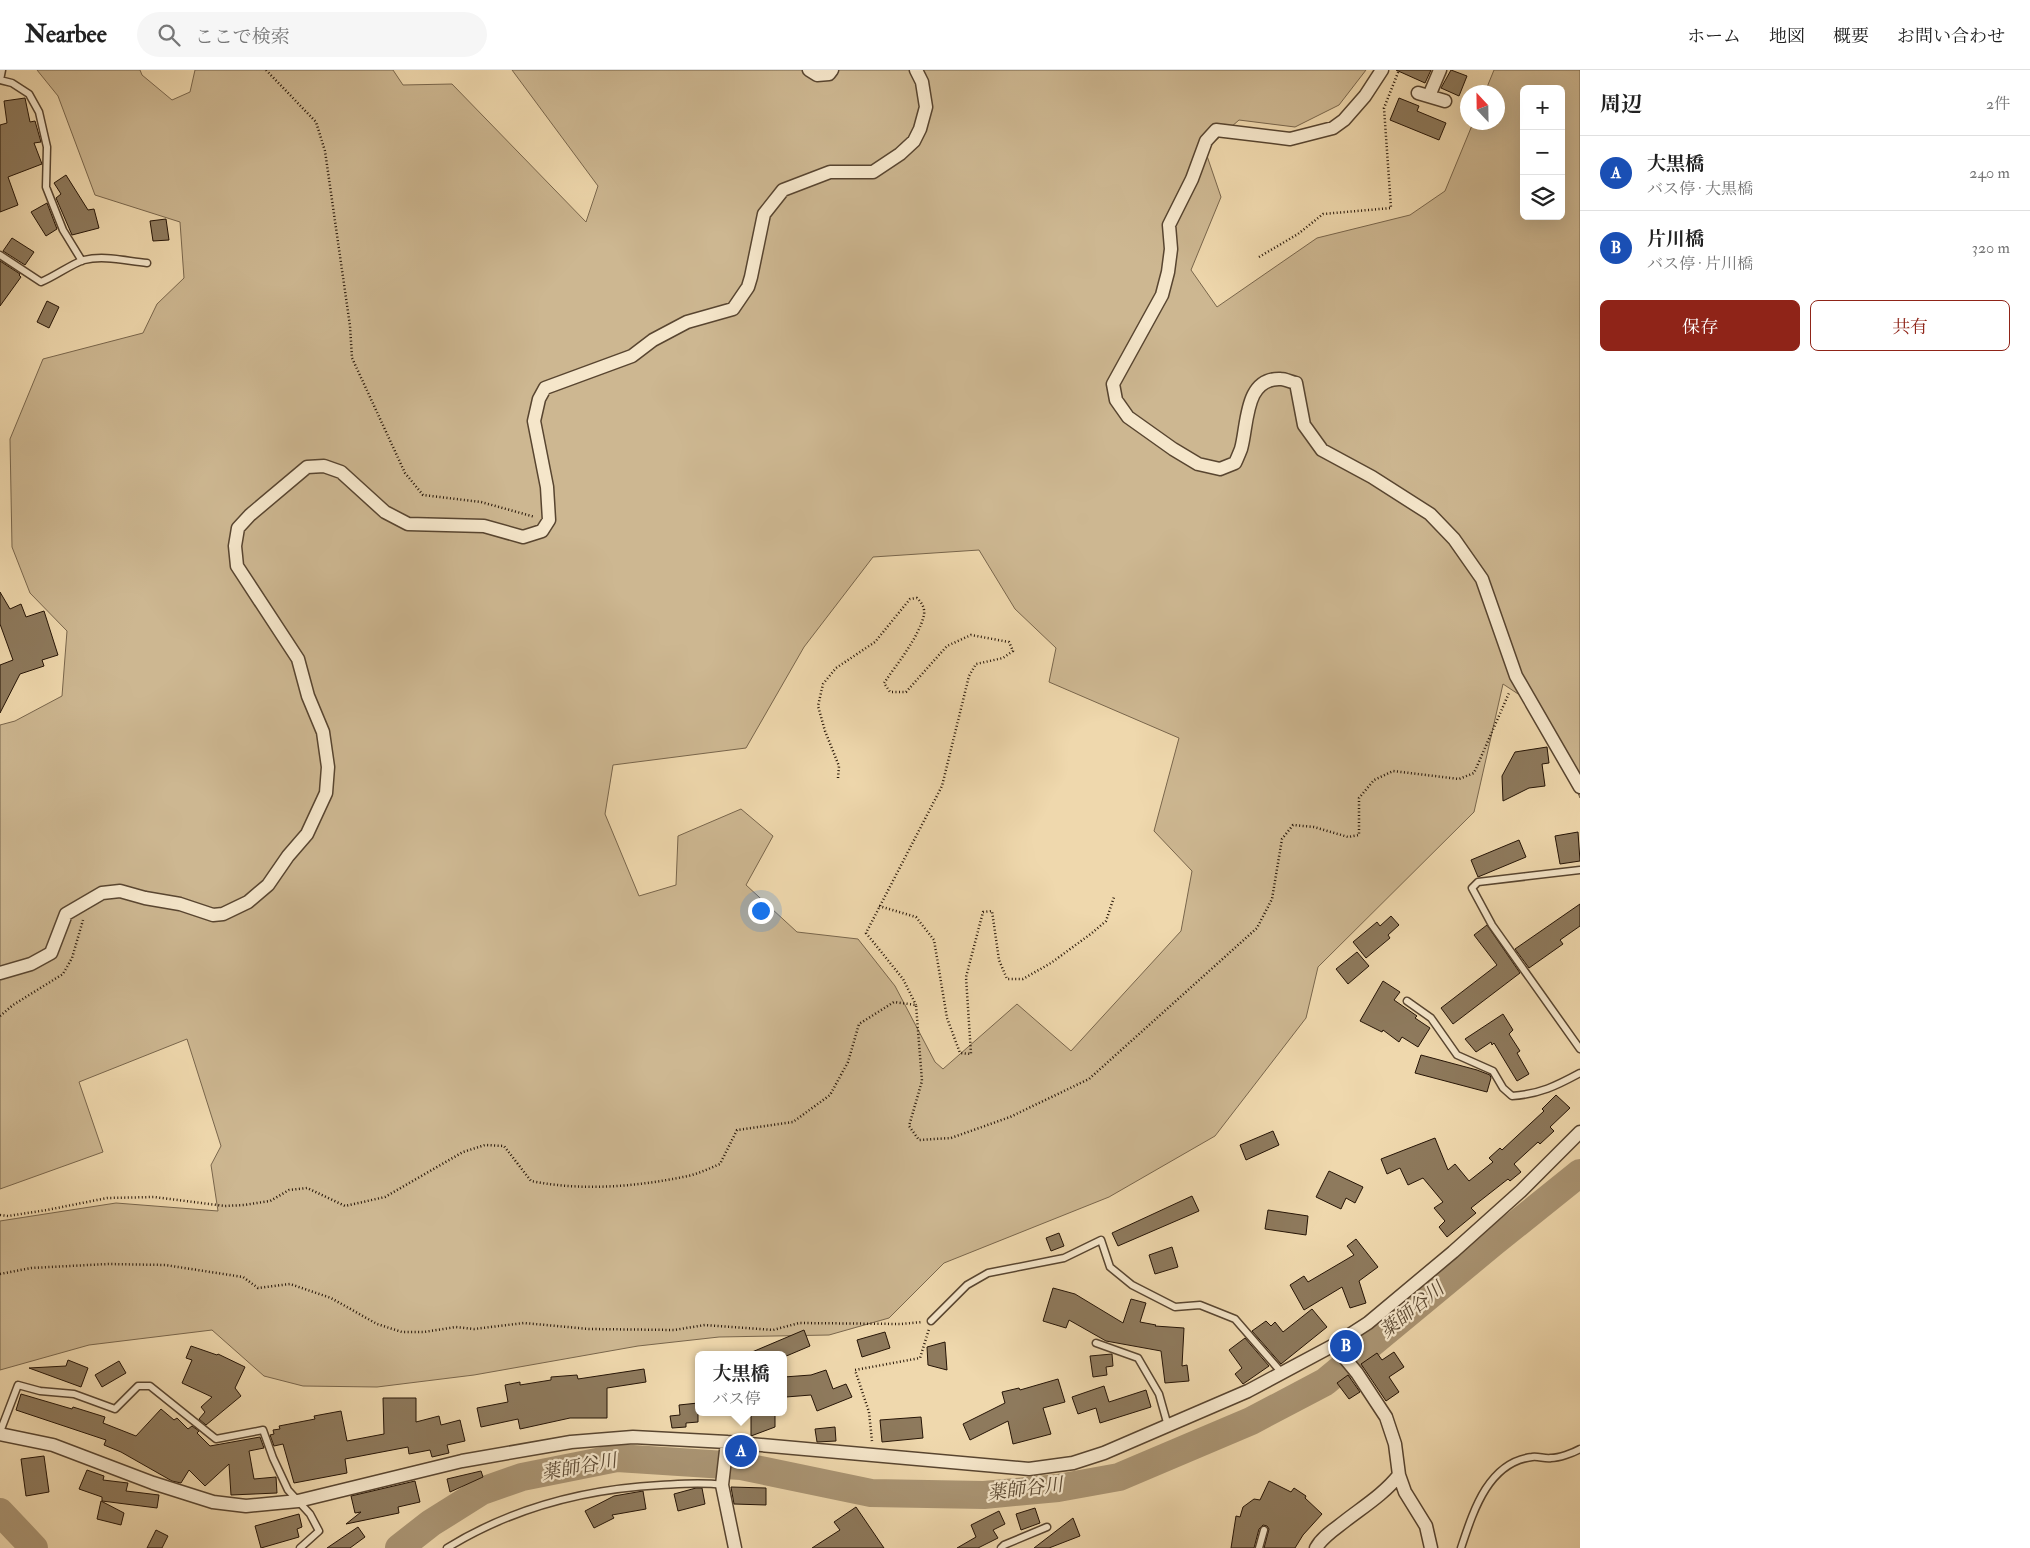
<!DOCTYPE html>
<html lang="ja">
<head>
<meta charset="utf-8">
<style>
	body { margin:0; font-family:"IM FELL Double Pica","Noto Serif JP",serif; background:#f6f6f6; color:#222 }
	.controls { position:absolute; right:15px; top:15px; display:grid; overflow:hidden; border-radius:8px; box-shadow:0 5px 20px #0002 }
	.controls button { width:45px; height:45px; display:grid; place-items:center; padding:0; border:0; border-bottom:1px solid #e0e0e0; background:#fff; color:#222; font:25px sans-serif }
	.compass { position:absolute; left:1460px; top:15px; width:45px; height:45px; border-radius:50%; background:#fff; box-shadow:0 5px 20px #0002; rotate:338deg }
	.you { position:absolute; left:760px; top:840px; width:18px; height:18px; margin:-12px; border:4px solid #fff; border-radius:50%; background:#1a73e8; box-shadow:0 0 0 8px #1a73e833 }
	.badge { display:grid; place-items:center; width:32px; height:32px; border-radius:50%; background:#8f2418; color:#fff; font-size:16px; font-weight:700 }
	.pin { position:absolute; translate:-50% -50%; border:2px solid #fff; box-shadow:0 1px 5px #0006 }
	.popup { position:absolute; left:695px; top:1281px; width:92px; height:65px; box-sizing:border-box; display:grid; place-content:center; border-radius:8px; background:#fff; filter:drop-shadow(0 1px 4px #0005); font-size:16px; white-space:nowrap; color:#767676 }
	.popup b { font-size:19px; color:#222 }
	.popup::after { content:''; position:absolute; left:50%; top:100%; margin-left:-10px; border:10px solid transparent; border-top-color:#fff }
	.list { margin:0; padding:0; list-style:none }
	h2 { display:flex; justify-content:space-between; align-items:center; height:65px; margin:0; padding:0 20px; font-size:21px }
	h2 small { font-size:16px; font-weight:400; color:#767676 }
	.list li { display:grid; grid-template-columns:32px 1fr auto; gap:15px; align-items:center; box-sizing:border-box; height:75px; padding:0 20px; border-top:1px solid #e0e0e0 }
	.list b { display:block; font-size:19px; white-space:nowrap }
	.list p { margin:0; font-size:16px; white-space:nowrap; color:#767676 }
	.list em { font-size:16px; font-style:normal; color:#767676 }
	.actions { display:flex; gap:10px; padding:15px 20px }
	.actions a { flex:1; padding:11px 0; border:1px solid #8f2418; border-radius:8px; text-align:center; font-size:18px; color:#8f2418 }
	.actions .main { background:#8f2418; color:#fff }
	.icon { flex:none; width:28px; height:28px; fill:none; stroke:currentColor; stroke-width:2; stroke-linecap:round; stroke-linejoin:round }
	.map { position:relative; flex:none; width:1580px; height:1478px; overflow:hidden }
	header { display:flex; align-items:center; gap:30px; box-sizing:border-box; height:70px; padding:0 25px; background:#fff; border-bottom:1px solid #e0e0e0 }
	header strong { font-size:24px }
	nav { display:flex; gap:28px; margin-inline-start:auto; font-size:18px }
	.search { width:350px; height:45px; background:#f6f6f6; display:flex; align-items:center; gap:12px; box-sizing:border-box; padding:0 18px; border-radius:28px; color:#767676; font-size:19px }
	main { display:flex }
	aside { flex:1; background:#fff }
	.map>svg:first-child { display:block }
</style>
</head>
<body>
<header>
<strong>Nearbee</strong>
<div class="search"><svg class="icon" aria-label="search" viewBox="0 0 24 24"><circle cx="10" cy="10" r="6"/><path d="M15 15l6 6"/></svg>ここで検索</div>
<nav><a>ホーム</a><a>地図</a><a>概要</a><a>お問い合わせ</a></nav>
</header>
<main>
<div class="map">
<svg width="1580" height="1478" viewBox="0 0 1580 1478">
	<rect width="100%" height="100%" fill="#efd8ad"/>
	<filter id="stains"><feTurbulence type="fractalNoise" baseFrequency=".004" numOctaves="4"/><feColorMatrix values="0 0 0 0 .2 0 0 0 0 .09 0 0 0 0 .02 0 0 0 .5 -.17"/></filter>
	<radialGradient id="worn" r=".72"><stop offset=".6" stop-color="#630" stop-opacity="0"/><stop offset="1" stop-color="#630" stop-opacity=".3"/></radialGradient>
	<path fill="#cdb791" stroke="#79664c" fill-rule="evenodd" d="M 37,0 L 140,0 L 142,5 L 172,30 L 190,22 L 195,0 L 393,0 L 403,15 L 452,14 L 586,152 L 598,116 L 512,0 L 1366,0 L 1339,35 L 1295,57 L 1239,50 L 1205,80 L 1221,127 L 1191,200 L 1217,237 L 1317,168 L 1410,145 L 1445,121 L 1473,53 L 1498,52 L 1498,22 L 1485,22 L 1494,0 L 1580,0 L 1580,728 L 1544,641 L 1503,614 L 1474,742 L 1318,897 L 1306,948 L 1215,1066 L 1109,1127 L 944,1193 L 889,1248 L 829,1265 L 719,1267 L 638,1276 L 474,1305 L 377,1317 L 303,1316 L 264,1306 L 212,1260 L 89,1275 L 0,1300 L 0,1151 L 116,1133 L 218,1141 L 211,1095 L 221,1076 L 187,969 L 79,1012 L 103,1082 L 0,1119 L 0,655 L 15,651 L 62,626 L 67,561 L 30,523 L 12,477 L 10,369 L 43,289 L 143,263 L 157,234 L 184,208 L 180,152 L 95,125 L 58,26 ZM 1524,19 L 1561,19 L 1561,146 L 1524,146 ZM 979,480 L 1015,539 L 1056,578 L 1049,612 L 1179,668 L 1154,761 L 1192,801 L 1181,861 L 1071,981 L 1017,934 L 943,999 L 935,992 L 895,916 L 858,869 L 797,862 L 746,815 L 773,766 L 741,739 L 678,766 L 676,815 L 639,826 L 605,744 L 613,695 L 746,678 L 804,577 L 873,487 Z"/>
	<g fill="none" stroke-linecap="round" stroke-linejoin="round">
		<path stroke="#aa9574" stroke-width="28" d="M 0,1442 L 34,1478
			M 399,1478 L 431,1453 L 482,1421 L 522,1407 L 617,1388 L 741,1396 L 871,1423 L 984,1425 L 1058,1418 L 1119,1407 L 1251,1351 L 1325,1312 L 1494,1172 L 1580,1103"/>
	</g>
	<path fill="#8e7a5d" stroke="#251406" d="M 1396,0 L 1431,0 L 1425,13 Z
		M 1451,0 L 1467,6 L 1459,26 L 1441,18 Z
		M 25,28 L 30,52 L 35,51 L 41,72 L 34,73 L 42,94 L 8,107 L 18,135 L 0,142 L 0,55 L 7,53 L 4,31 Z
		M 1399,28 L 1419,36 L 1417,41 L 1446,53 L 1439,70 L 1390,50 Z
		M 66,105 L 88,140 L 94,139 L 99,158 L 72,165 L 56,128 L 61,124 L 54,113 Z
		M 47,133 L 57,159 L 46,166 L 31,142 Z
		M 166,149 L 169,170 L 153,171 L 150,151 Z
		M 12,168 L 34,182 L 25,195 L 3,181 Z
		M 0,191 L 20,204 L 19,205 L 21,207 L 0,236 Z
		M 47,231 L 59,237 L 49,258 L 37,252 Z
		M 0,522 L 10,539 L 21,534 L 26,547 L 44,541 L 58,585 L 42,590 L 44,596 L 20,604 L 0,643 L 0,595 L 13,590 L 0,554 Z
		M 1547,677 L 1549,693 L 1542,694 L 1545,716 L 1529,718 L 1503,731 L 1502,706 L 1515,682 Z
		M 1578,762 L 1580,791 L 1560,794 L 1555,766 Z
		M 1519,770 L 1526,787 L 1478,807 L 1471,790 Z
		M 1580,834 L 1580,856 L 1560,870 L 1563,874 L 1529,898 L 1515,879 Z
		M 1391,846 L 1399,855 L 1388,865 L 1390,868 L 1366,888 L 1353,872 L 1377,852 L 1380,856 Z
		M 1487,855 L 1520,903 L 1453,954 L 1441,938 L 1497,895 L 1474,865 Z
		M 1357,882 L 1369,896 L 1348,914 L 1336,899 Z
		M 1383,911 L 1400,922 L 1394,930 L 1417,946 L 1415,948 L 1430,958 L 1418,977 L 1402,967 L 1399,972 L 1383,960 L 1382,962 L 1360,951 Z
		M 1503,944 L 1513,960 L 1509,964 L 1520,981 L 1517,983 L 1529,1004 L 1517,1011 L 1494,973 L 1492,975 L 1491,972 L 1476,982 L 1465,969 Z
		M 1421,985 L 1477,1000 L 1490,1005 L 1491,1008 L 1487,1022 L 1415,1003 Z
		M 1556,1025 L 1570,1038 L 1550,1057 L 1554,1061 L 1540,1074 L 1538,1072 L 1514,1094 L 1521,1102 L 1510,1111 L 1508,1109 L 1471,1138 L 1476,1143 L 1447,1167 L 1439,1157 L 1445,1151 L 1434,1138 L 1443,1132 L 1423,1108 L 1408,1115 L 1400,1098 L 1387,1104 L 1381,1089 L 1435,1068 L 1448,1100 L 1455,1094 L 1469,1111 L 1493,1092 L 1489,1088 L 1500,1078 L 1502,1080 L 1544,1041 L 1542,1039 Z
		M 1273,1061 L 1279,1075 L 1246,1090 L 1240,1075 Z
		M 1329,1101 L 1363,1117 L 1355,1133 L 1346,1128 L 1341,1139 L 1316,1127 Z
		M 1192,1126 L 1199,1141 L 1118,1176 L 1112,1163 Z
		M 1268,1140 L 1308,1146 L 1306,1165 L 1265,1159 Z
		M 1059,1163 L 1064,1176 L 1051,1181 L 1046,1168 Z
		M 1356,1169 L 1378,1197 L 1359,1211 L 1366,1233 L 1350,1238 L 1342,1217 L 1304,1240 L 1290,1215 L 1304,1206 L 1308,1212 L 1354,1185 L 1347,1176 Z
		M 1172,1177 L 1178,1197 L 1155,1204 L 1149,1185 Z
		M 1053,1218 L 1075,1224 L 1123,1253 L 1131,1229 L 1146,1233 L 1140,1252 L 1156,1255 L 1155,1256 L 1184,1258 L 1182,1296 L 1187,1295 L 1189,1311 L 1165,1313 L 1161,1281 L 1106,1271 L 1069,1250 L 1066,1258 L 1043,1251 Z
		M 1312,1239 L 1327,1257 L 1281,1294 L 1252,1261 L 1266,1251 L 1271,1256 L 1275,1252 L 1283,1262 Z
		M 804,1260 L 810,1276 L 784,1287 L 784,1285 L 745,1285 Z
		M 885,1262 L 890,1278 L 862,1287 L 857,1270 Z
		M 1245,1268 L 1269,1296 L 1243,1314 L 1235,1304 L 1242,1298 L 1229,1280 Z
		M 945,1272 L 947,1300 L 928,1295 L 927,1277 Z
		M 191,1276 L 217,1285 L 218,1284 L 245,1297 L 235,1318 L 241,1326 L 206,1355 L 199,1349 L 205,1342 L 201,1337 L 212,1327 L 182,1313 L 192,1290 L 186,1288 Z
		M 1394,1282 L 1404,1297 L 1389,1307 L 1399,1322 L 1386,1331 L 1361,1294 L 1377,1283 L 1382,1290 Z
		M 1112,1284 L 1113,1296 L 1106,1297 L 1107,1305 L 1093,1307 L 1090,1286 Z
		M 68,1290 L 88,1298 L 81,1317 L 29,1298 L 66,1296 Z
		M 119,1291 L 126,1303 L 102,1317 L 95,1305 Z
		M 644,1299 L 646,1312 L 607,1318 L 607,1348 L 570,1348 L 520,1359 L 518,1349 L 481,1357 L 477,1338 L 508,1332 L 505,1315 L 520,1312 L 520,1315 L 551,1310 L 551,1307 L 577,1305 L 578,1309 Z
		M 826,1300 L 833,1319 L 846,1314 L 852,1327 L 817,1341 L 811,1325 L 786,1327 L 784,1307 L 811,1305 Z
		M 1348,1305 L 1360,1322 L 1349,1329 L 1337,1313 Z
		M 1058,1309 L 1065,1332 L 1043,1338 L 1051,1364 L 1013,1374 L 1008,1351 L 970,1370 L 963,1354 L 1005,1333 L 1002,1322 L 1019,1318 L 1020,1320 Z
		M 1104,1316 L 1109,1332 L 1146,1320 L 1151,1337 L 1100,1353 L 1096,1338 L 1078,1344 L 1072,1327 Z
		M 21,1324 L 72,1339 L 73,1337 L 105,1347 L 103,1353 L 136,1366 L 161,1339 L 174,1350 L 177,1348 L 188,1359 L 192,1356 L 199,1361 L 197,1363 L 210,1376 L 260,1367 L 264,1378 L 249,1381 L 254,1409 L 276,1407 L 277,1423 L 231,1425 L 229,1394 L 205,1416 L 189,1400 L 181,1413 L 172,1411 L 121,1382 L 104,1375 L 106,1370 L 16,1340 Z
		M 383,1328 L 416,1328 L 416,1352 L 439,1346 L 441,1355 L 460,1350 L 465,1371 L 447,1375 L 449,1383 L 432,1387 L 430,1380 L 409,1384 L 408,1377 L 345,1389 L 347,1403 L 294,1413 L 283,1374 L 274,1376 L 270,1365 L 274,1364 L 273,1360 L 280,1359 L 279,1356 L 315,1349 L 314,1346 L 341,1341 L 347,1371 L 384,1364 Z
		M 698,1333 L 698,1352 L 686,1353 L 686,1357 L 672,1358 L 670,1346 L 680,1345 L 679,1335 Z
		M 751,1344 L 775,1344 L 775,1357 L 751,1366 Z
		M 921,1347 L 923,1368 L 882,1372 L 880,1350 Z
		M 835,1357 L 836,1371 L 817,1372 L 815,1359 Z
		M 44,1386 L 49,1422 L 26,1426 L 21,1389 Z
		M 87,1400 L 104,1406 L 103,1410 L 128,1413 L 126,1421 L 159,1425 L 157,1438 L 102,1431 L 102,1427 L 79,1419 Z
		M 481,1401 L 483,1407 L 450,1422 L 447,1409 Z
		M 415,1411 L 420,1432 L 398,1437 L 399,1443 L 346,1454 L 361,1442 L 355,1443 L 351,1426 Z
		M 1269,1411 L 1291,1422 L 1294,1418 L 1306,1426 L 1305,1428 L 1322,1444 L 1303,1465 L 1295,1478 L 1264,1478 L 1269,1459 L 1267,1456 L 1263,1455 L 1259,1459 L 1254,1478 L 1231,1478 L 1236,1446 L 1240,1447 L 1243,1437 L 1254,1429 L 1260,1430 Z
		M 731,1417 L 766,1418 L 766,1435 L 734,1434 Z
		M 696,1418 L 702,1418 L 705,1434 L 678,1441 L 674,1424 Z
		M 643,1421 L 646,1439 L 612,1445 L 614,1448 L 594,1458 L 585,1441 L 614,1426 Z
		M 101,1431 L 124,1443 L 121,1455 L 97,1449 Z
		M 856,1437 L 884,1478 L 812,1478 L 840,1460 L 834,1452 Z
		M 1035,1438 L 1040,1453 L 1021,1460 L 1016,1444 Z
		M 999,1441 L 1005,1454 L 993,1460 L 998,1468 L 978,1478 L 957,1478 L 976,1467 L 971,1455 Z
		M 299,1444 L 302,1457 L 297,1459 L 299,1467 L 261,1478 L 255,1456 Z
		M 1073,1448 L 1080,1466 L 1049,1478 L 1034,1478 Z
		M 358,1457 L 365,1467 L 350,1478 L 327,1478 Z
		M 156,1460 L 168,1466 L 162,1478 L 147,1478 Z"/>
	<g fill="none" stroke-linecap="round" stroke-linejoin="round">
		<g stroke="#584530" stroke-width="9">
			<path id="lane" d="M 0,10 L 12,13 L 29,24 L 39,42 L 47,77 L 46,117 L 63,160 L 82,191
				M 0,10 L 2,0
				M 0,185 L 41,212 C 54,207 73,193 84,190 C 104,185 126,191 147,193
				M 1580,800 L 1478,812 L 1472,818 L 1492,855 L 1580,979
				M 1407,931 L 1431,948 L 1457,985 L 1493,1001 L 1503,1018 L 1512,1026 C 1540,1024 1556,1016 1580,1003
				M 931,1251 L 967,1215 L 988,1203 L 1064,1188 L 1101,1170 L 1110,1197 L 1132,1215 L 1175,1237 L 1200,1235 L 1235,1249 L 1282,1303
				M 1096,1273 L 1138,1288 L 1159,1324 L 1168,1356
				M 0,1362 L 18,1315 L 40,1321 L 74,1324 L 115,1339 L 138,1316 L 150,1316 L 216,1369 L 263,1360 L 273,1388 L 288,1420 L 310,1444 L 319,1461 L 300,1478
				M 447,1478 C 512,1438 585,1419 661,1415 C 681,1414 702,1412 722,1415
				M 1001,1478 L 1004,1475 L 1047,1457
				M 1259,1478 L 1264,1460
				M 1461,1478 C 1473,1442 1488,1392 1532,1387 C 1538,1386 1545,1389 1551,1388 C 1559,1388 1573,1383 1580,1379"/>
		</g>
		<g stroke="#584530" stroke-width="15">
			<path id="street" d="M 809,0 L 817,5 L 829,4 L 832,0
				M 1382,0 L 1365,26 L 1344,50 L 1333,58 L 1290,69 L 1216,60 L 1206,71 L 1192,109 L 1169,155 L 1171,179 L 1168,202 L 1162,225 L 1113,314 L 1116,330 L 1128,347 L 1173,379 L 1198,394 L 1220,399 L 1235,393 C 1237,389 1239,384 1241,379 C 1248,355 1244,307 1281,309 C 1285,309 1291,312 1296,313 L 1304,355 L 1322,380 L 1372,407 L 1430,444 L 1454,469 L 1482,509 L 1516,606 L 1580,717
				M 1418,23 L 1445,31
				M 1429,26 L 1440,0
				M 0,903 L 31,894 L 51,883 L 66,844 L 102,823 L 120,821 L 145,828 L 180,834 L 213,845 L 223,844 L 248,832 L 268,815 L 288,786 L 307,764 L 326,723 L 328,697 L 323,662 L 308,626 L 298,589 L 237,496 L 235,476 L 238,458 L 250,445 L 307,397 L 324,396 L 341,402 L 385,442 L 408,454 L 484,456 L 523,467 L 542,461 L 549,450 L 547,417 L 534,351 L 539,329 L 545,318 L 632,286 L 653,270 L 687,252 L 733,239 L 748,217 L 751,207 L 764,144 L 783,120 L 830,102 L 873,102 L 900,84 L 914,71 L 920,59 L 926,37 L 922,12 L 916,0
				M 1334,1275 L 1357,1303 L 1386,1347 L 1395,1374 L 1399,1405 L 1405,1422 L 1426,1456 L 1431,1478
				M 0,1364 L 53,1375 L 153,1413 L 213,1432 L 246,1436 L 298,1431 L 462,1391 L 571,1372 L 633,1367 L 727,1372 L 1029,1399 L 1073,1393 L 1104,1383 L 1248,1321 L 1334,1275 L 1368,1253 L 1453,1182 L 1521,1121 L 1580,1062
				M 727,1372 L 722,1415 L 735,1478
				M 1316,1478 C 1322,1467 1335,1459 1345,1451 C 1363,1437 1384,1424 1399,1405"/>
		</g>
		<path stroke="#251406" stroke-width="2.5" stroke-dasharray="1 2.5" stroke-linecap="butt" d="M 266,0 L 316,52 L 325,81 L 350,256 L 352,288 L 405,403 L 423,425 L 481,432 L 535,447
			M 1259,187 L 1298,164 L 1323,144 L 1391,138 L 1384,38 L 1399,0
			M 838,708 L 839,696 L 825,661 L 818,636 L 823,614 L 836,598 L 875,572 L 910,529 L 917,528 C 922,533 925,538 924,545 C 919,567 897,594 884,613 L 890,622 L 906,622 L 947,576 L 971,565 L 1009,572 L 1013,581 L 1003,588 L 976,594 L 969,606 L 942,716 L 866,863 L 903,909 L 916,935
			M 879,836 L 916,847 L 934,870 L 947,948 L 960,983 L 971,984 L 966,907 L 983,842 L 992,841 L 999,890 L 1007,909 L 1023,909 L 1051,893 L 1092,863 L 1106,851 L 1114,827
			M 0,946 L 13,935 L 63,904 L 72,888 L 83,850
			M 0,1145 L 8,1146 L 47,1140 L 107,1128 L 154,1127 L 225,1136 L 244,1135 L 270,1131 L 289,1120 L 307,1118 L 345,1136 L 385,1127 L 463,1082 L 485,1075 L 504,1076 L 531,1111 C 581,1121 633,1117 683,1107 C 696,1105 708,1099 720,1094 L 737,1060 L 793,1052 L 830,1025 L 848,992 L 859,954 L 894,932 L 916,935 L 922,1011 L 909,1056 L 919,1070 L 951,1068 L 1010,1047 L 1089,1009 L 1257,858 L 1272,829 L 1282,769 L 1293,755 L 1314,757 L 1348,767 L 1359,765 L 1359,728 L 1374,710 L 1393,701 L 1459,709 L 1474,703 L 1509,623
			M 0,1204 L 31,1198 L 108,1194 L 165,1195 L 243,1207 L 258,1218 L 290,1214 L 331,1228 L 377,1254 L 402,1262 L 424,1262 L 456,1257 L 474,1259 L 524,1253 L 589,1259 L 674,1260 L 705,1255 L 773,1260 L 799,1253 L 901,1254 L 922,1252
			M 872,1371 L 869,1342 L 855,1300 L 920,1288 L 929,1259"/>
		<use href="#lane" stroke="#f5e6ca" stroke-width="6"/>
		<use href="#street" stroke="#f5e6ca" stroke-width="12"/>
	</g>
	<g text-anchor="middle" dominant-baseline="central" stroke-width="4.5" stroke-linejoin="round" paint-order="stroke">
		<g font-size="19" font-style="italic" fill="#5a4832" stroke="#f5e6ca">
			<text transform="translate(1412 1240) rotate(-39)">薬師谷川</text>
			<text transform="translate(579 1397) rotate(-10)">薬師谷川</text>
			<text transform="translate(1025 1419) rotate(-7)">薬師谷川</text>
		</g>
	</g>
	<rect width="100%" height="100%" filter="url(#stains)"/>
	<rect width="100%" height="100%" fill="url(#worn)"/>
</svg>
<div class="controls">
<button>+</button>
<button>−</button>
<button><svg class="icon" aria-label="layers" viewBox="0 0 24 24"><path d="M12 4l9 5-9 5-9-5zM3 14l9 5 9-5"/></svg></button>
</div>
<svg class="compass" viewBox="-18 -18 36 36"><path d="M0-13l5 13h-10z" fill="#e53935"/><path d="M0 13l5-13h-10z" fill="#767676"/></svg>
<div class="you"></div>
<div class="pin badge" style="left:741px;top:1381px;background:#1a4fb4">A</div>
<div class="popup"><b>大黒橋</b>バス停</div>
<div class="pin badge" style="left:1346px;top:1276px;background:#1a4fb4">B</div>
</div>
<aside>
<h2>周辺<small>2件</small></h2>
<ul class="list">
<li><span class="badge" style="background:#1a4fb4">A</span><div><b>大黒橋</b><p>バス停 · 大黒橋</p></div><em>240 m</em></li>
<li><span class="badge" style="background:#1a4fb4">B</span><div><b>片川橋</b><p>バス停 · 片川橋</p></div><em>320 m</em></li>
</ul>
<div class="actions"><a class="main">保存</a><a>共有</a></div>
</aside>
</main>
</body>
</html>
